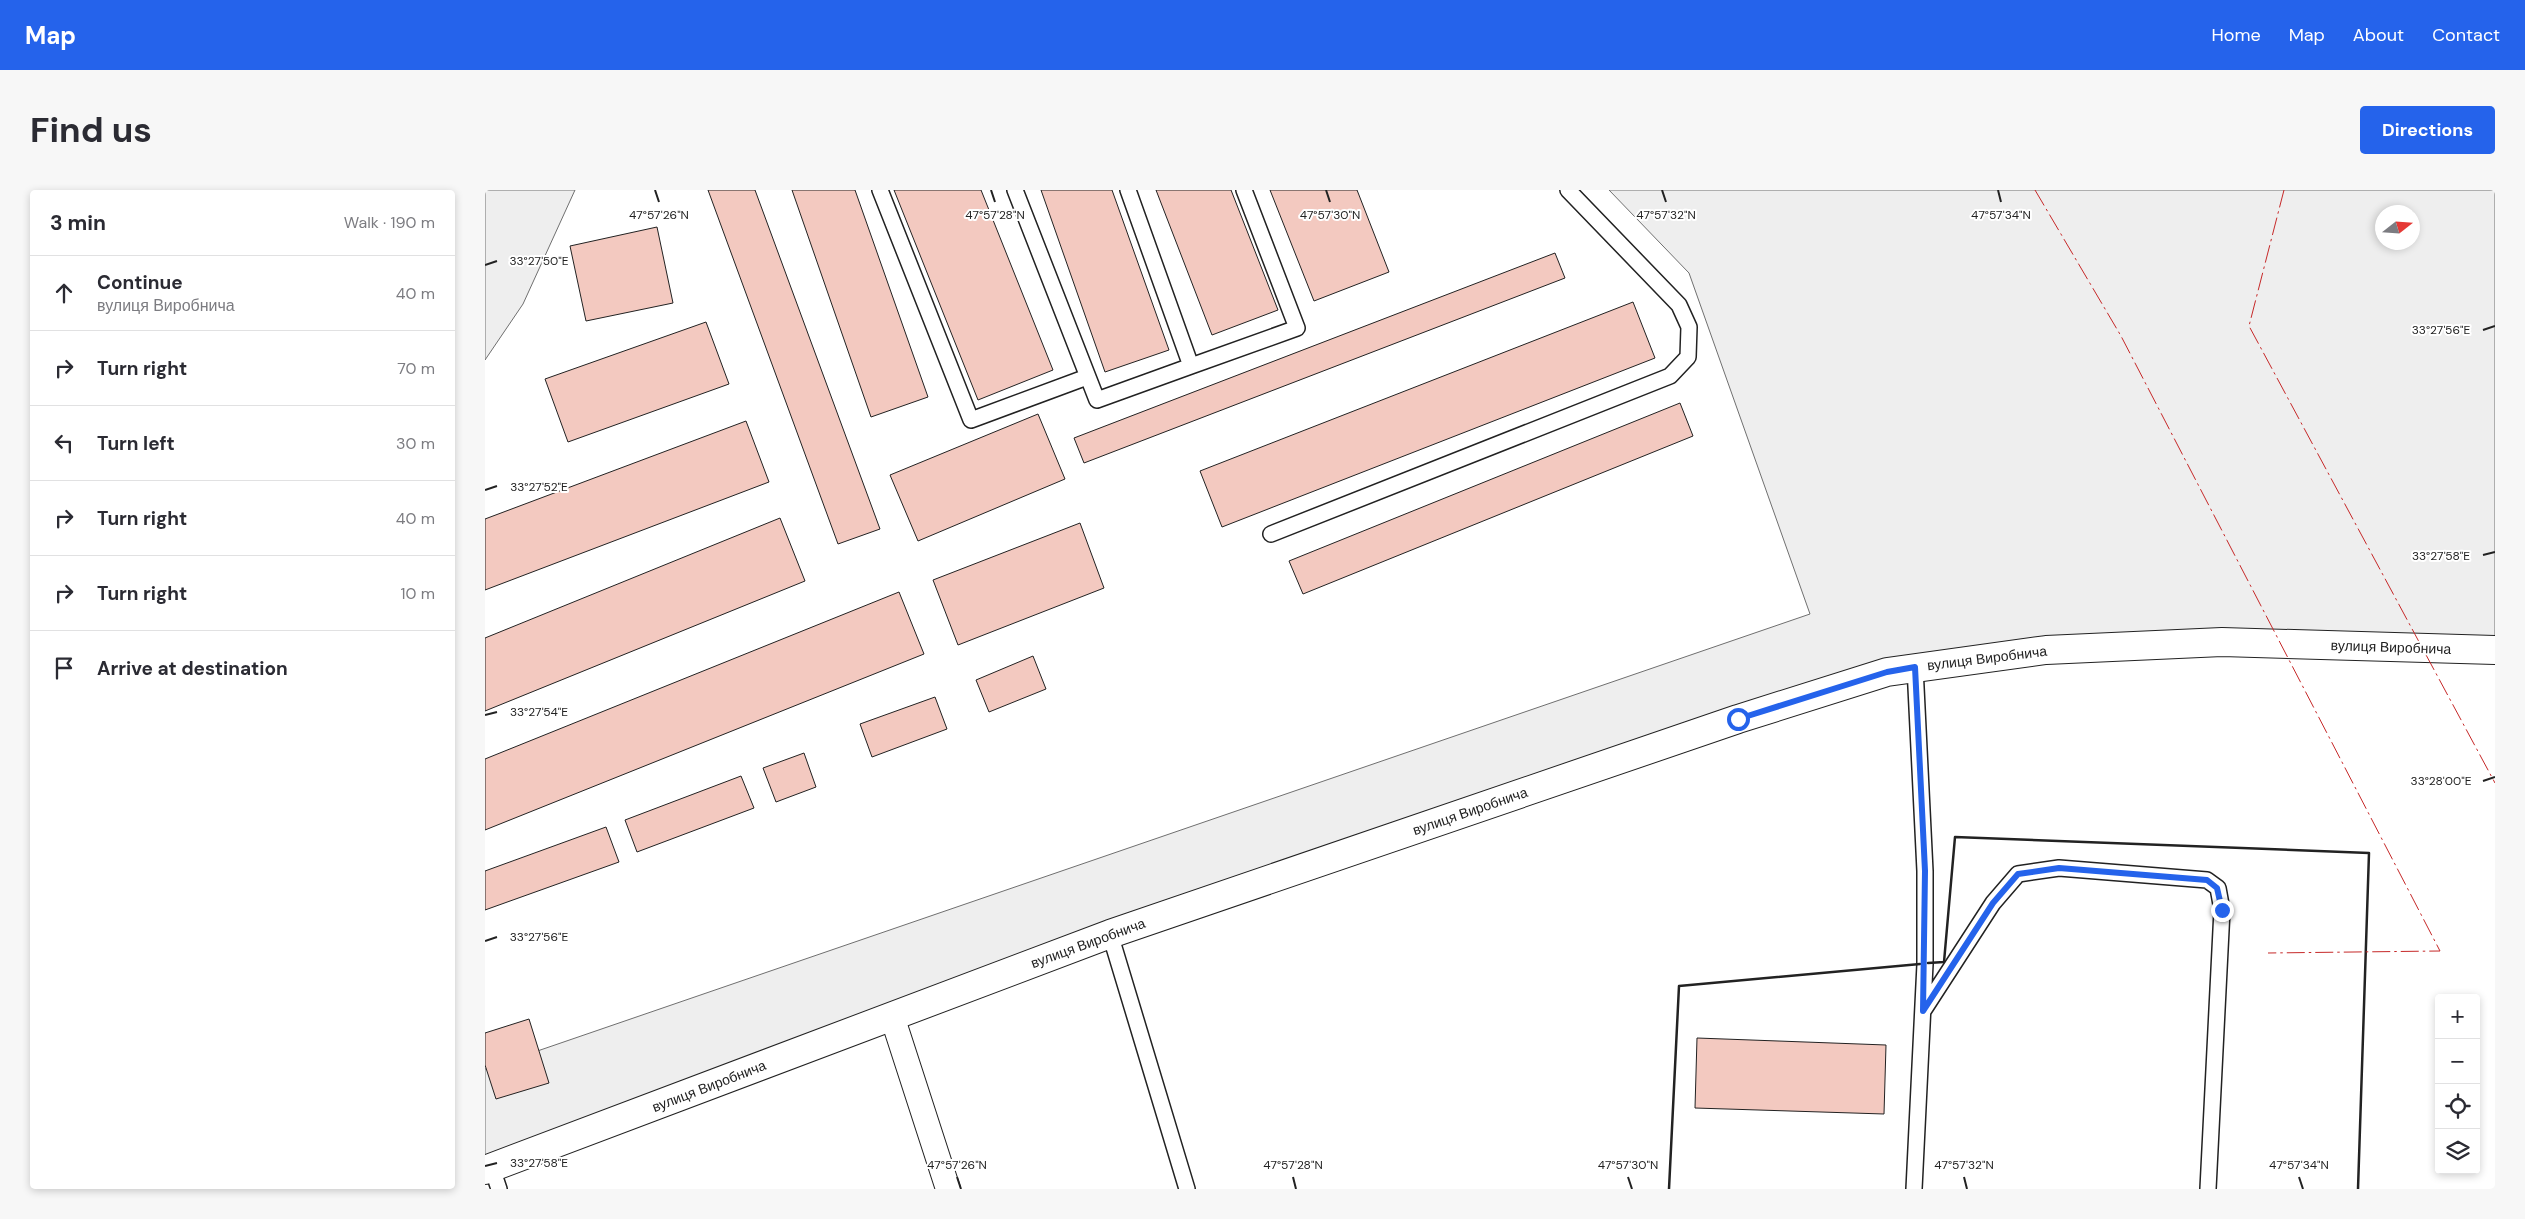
<!DOCTYPE html>
<html lang="en">
<head>
<meta charset="utf-8">
<style>
	body { margin:0; font-family:"DM Sans",sans-serif; background:#f7f7f7; color:#2b2b33 }
	.controls { position:absolute; right:15px; bottom:15px; display:grid; overflow:hidden; border-radius:5px; box-shadow:0 2px 8px #0003 }
	.controls button { width:45px; height:45px; display:grid; place-items:center; padding:0; border:0; border-bottom:1px solid #e1e1e2; background:#fff; color:#2b2b33; font:25px sans-serif }
	.compass { position:absolute; left:1890px; top:15px; width:45px; height:45px; border-radius:50%; background:#fff; box-shadow:0 2px 8px #0003; rotate:73deg }
	.stop { position:absolute; width:15px; height:15px; margin:-11px; border:4px solid #2563eb; border-radius:50%; background:#fff }
	.stop.end { background:#2563eb; border-color:#fff; box-shadow:0 1px 5px #0008 }
	.list { margin:0; padding:0; list-style:none }
	h2 { display:flex; justify-content:space-between; align-items:center; height:65px; margin:0; padding:0 20px; font-size:21px }
	h2 small { font-size:16px; font-weight:400; color:#7c7c81 }
	.list li { display:grid; grid-template-columns:32px 1fr auto; gap:15px; align-items:center; box-sizing:border-box; height:75px; padding:0 20px; border-top:1px solid #e1e1e2 }
	.list b { display:block; font-size:19px; white-space:nowrap }
	.list p { margin:0; font-size:16px; white-space:nowrap; color:#7c7c81 }
	.list em { font-size:16px; font-style:normal; color:#7c7c81 }
	.icon { flex:none; width:28px; height:28px; fill:none; stroke:currentColor; stroke-width:2; stroke-linecap:round; stroke-linejoin:round }
	.map { position:relative; flex:none; width:2010px; height:999px; overflow:hidden; border-radius:5px }
	header { display:flex; align-items:center; gap:30px; box-sizing:border-box; height:70px; padding:0 25px; background:#2563eb; color:#fff }
	header strong { font-size:24px }
	nav { display:flex; gap:28px; margin-inline-start:auto; font-size:18px }
	.intro { display:flex; align-items:center; justify-content:space-between; box-sizing:border-box; height:120px; padding:0 30px }
	h1 { margin:0; font-size:35px }
	.button { padding:12px 22px; border-radius:5px; background:#2563eb; color:#fff; font-size:18px; font-weight:700 }
	main { display:flex; gap:30px; padding:0 30px }
	aside { flex:1; background:#fff; border-radius:5px; box-shadow:0 2px 8px #0003 }
	.map>svg:first-child { display:block }
</style>
</head>
<body>
<header>
<strong>Map</strong>
<nav><a>Home</a><a>Map</a><a>About</a><a>Contact</a></nav>
</header>
<div class="intro"><h1>Find us</h1><a class="button">Directions</a></div>
<main>
<aside>
<h2>3 min<small>Walk · 190 m</small></h2>
<ul class="list">
<li><svg class="icon" aria-label="ahead" viewBox="0 0 24 24"><path d="M12 20V5M6 11l6-6 6 6"/></svg><div><b>Continue</b><p>вулиця Виробнича</p></div><em>40 m</em></li>
<li><svg class="icon" aria-label="right" viewBox="0 0 24 24"><path d="M7 20v-9h11M14 6l5 5-5 5"/></svg><div><b>Turn right</b></div><em>70 m</em></li>
<li><svg class="icon" aria-label="left" viewBox="0 0 24 24"><path d="M17 20v-9H6M10 6l-5 5 5 5"/></svg><div><b>Turn left</b></div><em>30 m</em></li>
<li><svg class="icon" aria-label="right" viewBox="0 0 24 24"><path d="M7 20v-9h11M14 6l5 5-5 5"/></svg><div><b>Turn right</b></div><em>40 m</em></li>
<li><svg class="icon" aria-label="right" viewBox="0 0 24 24"><path d="M7 20v-9h11M14 6l5 5-5 5"/></svg><div><b>Turn right</b></div><em>10 m</em></li>
<li><svg class="icon" aria-label="arrive" viewBox="0 0 24 24"><path d="M6 21V4h12l-3 4 3 4H6"/></svg><div><b>Arrive at destination</b></div></li>
</ul>
</aside>
<div class="map">
<svg width="2010" height="999" viewBox="0 0 2010 999">
	<rect width="100%" height="100%" fill="#fff"/>
	<path fill="#eee" stroke="#6f6f6f" fill-rule="evenodd" d="M 0,0 L 90,0 L 38,114 L 0,170 Z
		M 1124,0 L 2010,0 L 2010,460 L 1737,452 L 1402,482 L 0,980 L 0,879 L 1325,424 L 1204,83 ZM 1898,22 L 1928,22 L 1928,52 L 1898,52 Z"/>
	<path fill="#f3c9c0" stroke="#222" d="M 223,0 L 270,0 L 395,339 L 353,354 Z
		M 307,0 L 370,0 L 443,207 L 386,227 Z
		M 409,0 L 496,0 L 568,180 L 493,210 Z
		M 556,0 L 627,0 L 684,160 L 620,182 Z
		M 671,0 L 746,0 L 793,120 L 727,145 Z
		M 785,0 L 872,0 L 904,82 L 829,111 Z
		M 172,37 L 188,113 L 101,131 L 85,56 Z
		M 1070,63 L 1080,88 L 599,273 L 589,248 Z
		M 1148,112 L 1170,168 L 737,337 L 715,281 Z
		M 221,132 L 244,194 L 83,252 L 60,189 Z
		M 1195,213 L 1208,246 L 818,404 L 804,371 Z
		M 553,224 L 580,289 L 433,351 L 405,285 Z
		M 261,231 L 284,292 L 0,400 L 0,329 Z
		M 295,328 L 320,391 L 0,521 L 0,448 Z
		M 595,333 L 619,398 L 473,455 L 448,390 Z
		M 414,402 L 439,464 L 0,640 L 0,569 Z
		M 548,466 L 561,499 L 504,522 L 491,490 Z
		M 450,507 L 462,539 L 387,567 L 375,534 Z
		M 319,563 L 331,597 L 291,612 L 278,578 Z
		M 256,586 L 269,618 L 152,662 L 140,630 Z
		M 121,637 L 134,672 L 0,720 L 0,681 Z
		M 44,829 L 64,893 L 11,909 L 0,875 L 0,843 Z
		M 1212,848 L 1401,855 L 1399,924 L 1210,918 Z"/>
	<g fill="none" stroke-linecap="round" stroke-linejoin="round">
		<g stroke="#222" stroke-width="18">
			<path id="service" d="M 395,0 L 486,230 L 602,187
				M 530,0 L 612,210 L 706,176
				M 643,0 L 706,176 L 812,138 L 759,0
				M 786,344 L 1185,186 L 1203,167 L 1204,137 L 1194,115 L 1083,0
				M 625,744 L 702,999
				M 1438,821 L 1508,713 L 1533,684 L 1574,678 L 1722,690 L 1733,698 L 1737,720 L 1723,999
				M 7,978 L 14,999
				M 1429,999 L 1440,774 L 1440,681 L 1430,477"/>
		</g>
		<g stroke="#222" stroke-width="26">
			<path id="pedestrian" d="M 407,826 L 463,999"/>
		</g>
		<g stroke="#222" stroke-width="30">
			<path id="tertiary" d="M 0,980 L 625,744 L 1253,529 L 1402,482 L 1561,460 L 1737,452 L 2010,460"/>
		</g>
		<use href="#service" stroke="#fff" stroke-width="15"/>
		<use href="#pedestrian" stroke="#fff" stroke-width="24"/>
		<use href="#tertiary" stroke="#fff" stroke-width="28"/>
		<path stroke="#222" stroke-width="2.5" d="M 1443,773 L 1459,772 L 1470,647 L 1884,663 L 1873,999
			M 1184,999 L 1194,796 L 1435,774"/>
		<path stroke="#c62828" stroke-width="1" stroke-dasharray="18 4 2.5 4" stroke-linecap="butt" d="M 1550,0 L 1636,146 L 1955,761 L 1783,763
			M 1799,0 L 1764,136 L 2010,593"/>
	</g>
	<g fill="none" stroke-linecap="round" stroke-linejoin="round">
		<path stroke="#2563eb" stroke-width="6" d="M 1253,529 L 1402,482 L 1430,477 L 1440,681 L 1438,821 L 1508,713 L 1533,684 L 1574,678 L 1722,690 L 1732,698 L 1737,720"/>
	</g>
	<path fill="none" stroke="#222" stroke-width="2" d="M 170,0 L 174,12M 506,0 L 510,12M 841,0 L 845,12M 1177,0 L 1181,12M 1513,0 L 1516,12M 0,75 L 12,71M 1998,140 L 2010,136M 0,300 L 12,296M 1998,365 L 2010,362M 0,525 L 12,522M 1998,591 L 2010,587M 0,751 L 12,747M 0,976 L 12,973M 472,987 L 476,999M 808,987 L 811,999M 1143,987 L 1147,999M 1479,987 L 1482,999M 1814,987 L 1818,999"/>
	<g text-anchor="middle" dominant-baseline="central" stroke-width="4" stroke-linejoin="round" paint-order="stroke">
		<g font-size="14" fill="#222" stroke="#fff">
			<text transform="translate(1906 457) rotate(2)">вулиця Виробнича</text>
			<text transform="translate(1502 468) rotate(-7)">вулиця Виробнича</text>
			<text transform="translate(985 621) rotate(-19)">вулиця Виробнича</text>
			<text transform="translate(603 753) rotate(-20)">вулиця Виробнича</text>
			<text transform="translate(224 896) rotate(-21)">вулиця Виробнича</text>
		</g>
	</g>
	<g font-size="12" text-anchor="middle" fill="#222" stroke="#fff" stroke-width="4" stroke-linejoin="round" paint-order="stroke">
		<text x="174" y="29">47°57'26"N</text>
		<text x="510" y="29">47°57'28"N</text>
		<text x="845" y="29">47°57'30"N</text>
		<text x="1181" y="29">47°57'32"N</text>
		<text x="1516" y="29">47°57'34"N</text>
		<text x="54" y="75">33°27'50"E</text>
		<text x="1956" y="144">33°27'56"E</text>
		<text x="54" y="301">33°27'52"E</text>
		<text x="1956" y="370">33°27'58"E</text>
		<text x="54" y="526">33°27'54"E</text>
		<text x="1956" y="595">33°28'00"E</text>
		<text x="54" y="751">33°27'56"E</text>
		<text x="54" y="977">33°27'58"E</text>
		<text x="472" y="979">47°57'26"N</text>
		<text x="808" y="979">47°57'28"N</text>
		<text x="1143" y="979">47°57'30"N</text>
		<text x="1479" y="979">47°57'32"N</text>
		<text x="1814" y="979">47°57'34"N</text>
	</g>
</svg>
<div class="controls">
<button>+</button>
<button>−</button>
<button><svg class="icon" aria-label="locate" viewBox="0 0 24 24"><circle cx="12" cy="12" r="6"/><path d="M12 2v4M12 18v4M2 12h4M18 12h4"/></svg></button>
<button><svg class="icon" aria-label="layers" viewBox="0 0 24 24"><path d="M12 4l9 5-9 5-9-5zM3 14l9 5 9-5"/></svg></button>
</div>
<svg class="compass" viewBox="-18 -18 36 36"><path d="M0-13l5 13h-10z" fill="#e53935"/><path d="M0 13l5-13h-10z" fill="#7c7c81"/></svg>
<div class="stop" style="left:1253px;top:529px"></div>
<div class="stop end" style="left:1737px;top:720px"></div>
</div>
</main>
</body>
</html>
